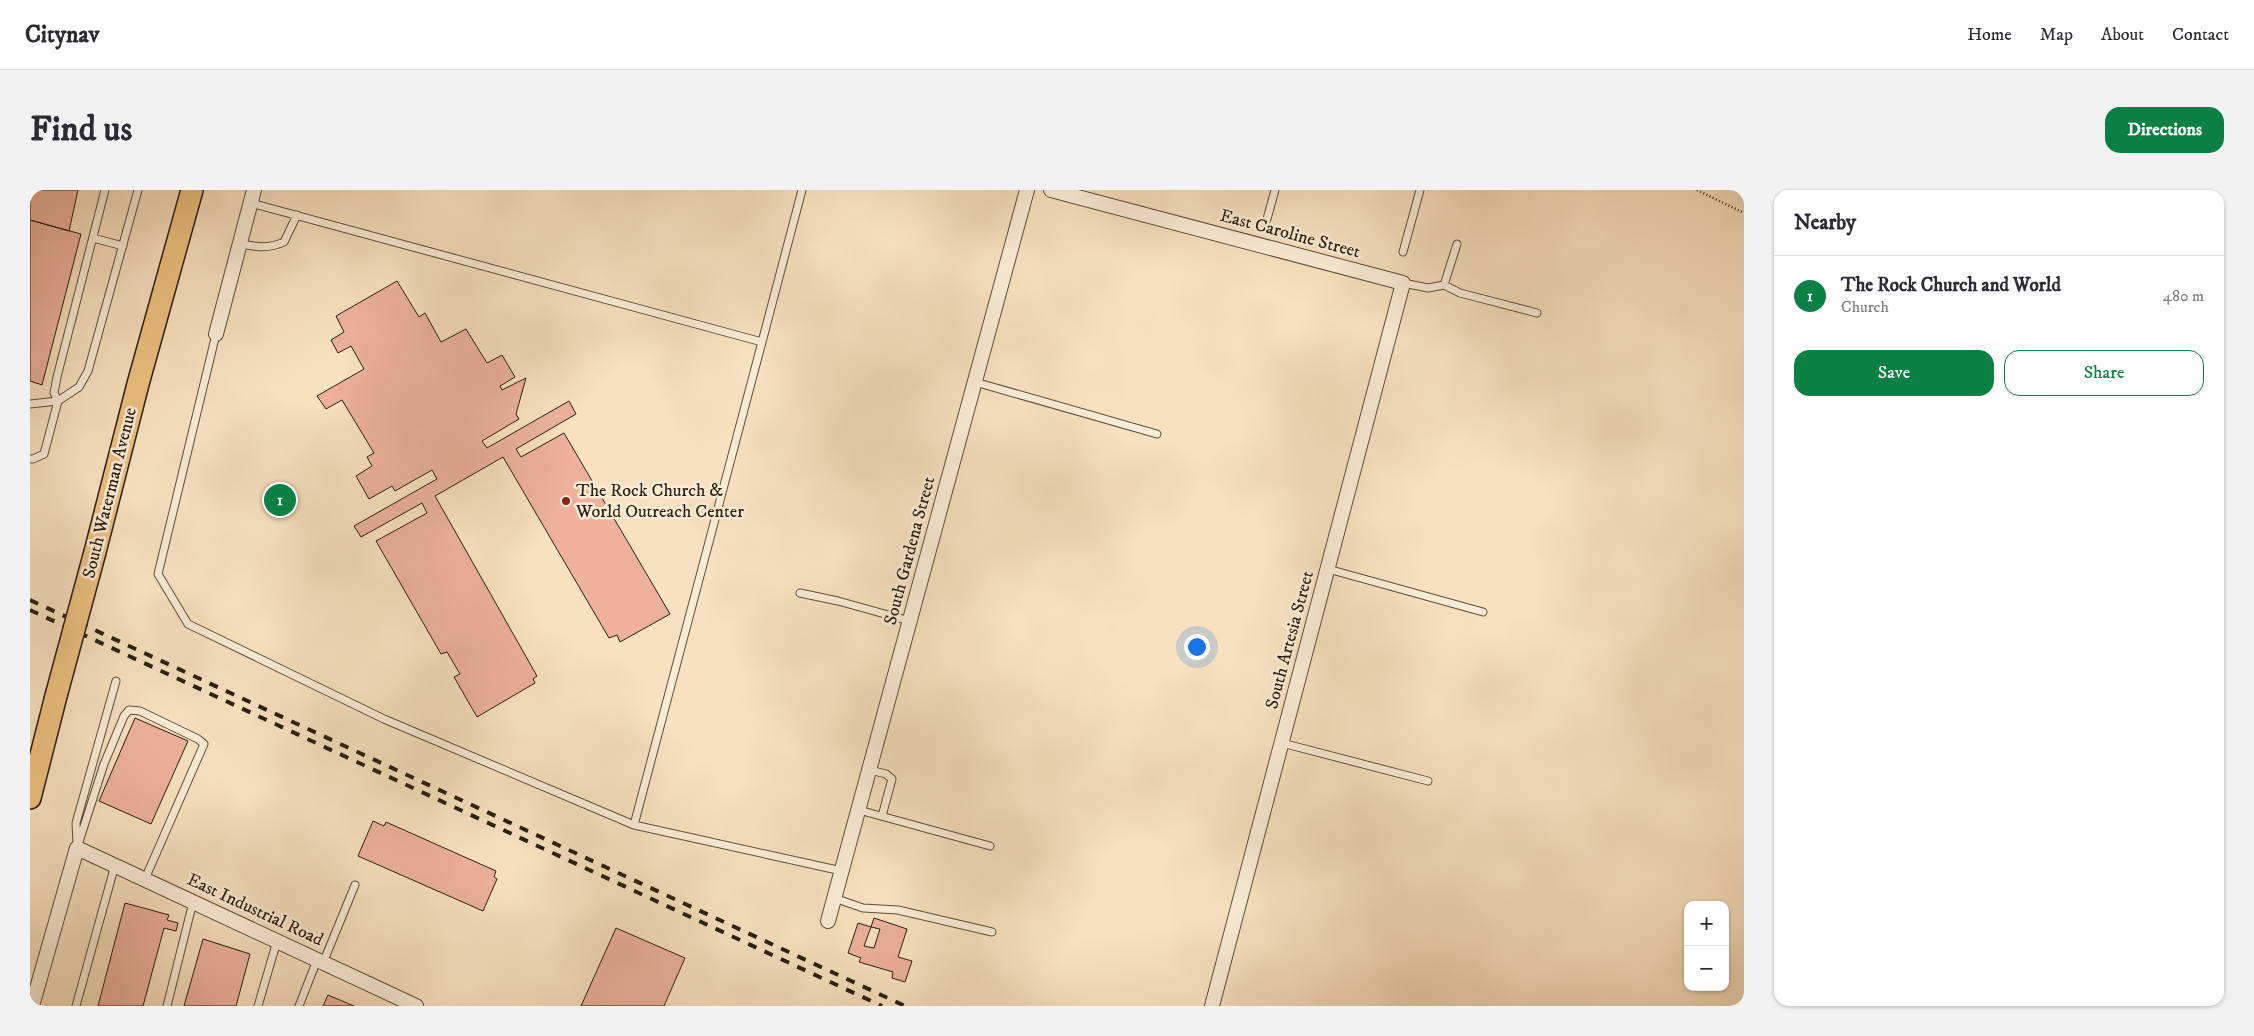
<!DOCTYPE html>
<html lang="en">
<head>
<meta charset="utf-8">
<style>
	body { margin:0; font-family:"IM FELL DW Pica",serif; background:#f2f2f3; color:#2b2b33 }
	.controls { position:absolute; right:15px; bottom:15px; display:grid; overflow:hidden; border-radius:10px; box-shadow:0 1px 4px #0004 }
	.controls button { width:45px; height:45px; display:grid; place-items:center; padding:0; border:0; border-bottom:1px solid #e1e1e2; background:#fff; color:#2b2b33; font:25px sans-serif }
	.you { position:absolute; left:1166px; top:456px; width:18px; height:18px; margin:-12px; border:4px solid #fff; border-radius:50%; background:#1a73e8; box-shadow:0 0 0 8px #1a73e833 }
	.badge { display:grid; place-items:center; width:32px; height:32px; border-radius:50%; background:#0b8043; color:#fff; font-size:16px; font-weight:700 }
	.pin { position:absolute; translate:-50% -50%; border:2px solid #fff; box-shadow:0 1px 5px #0006 }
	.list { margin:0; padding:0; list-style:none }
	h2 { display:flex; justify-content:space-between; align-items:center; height:65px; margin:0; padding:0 20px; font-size:21px }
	h2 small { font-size:16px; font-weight:400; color:#7c7c81 }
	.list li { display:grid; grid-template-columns:32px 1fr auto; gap:15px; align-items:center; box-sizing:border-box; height:80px; padding:0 20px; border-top:1px solid #e1e1e2 }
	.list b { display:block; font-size:19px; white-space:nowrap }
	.list p { margin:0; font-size:16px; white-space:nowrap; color:#7c7c81 }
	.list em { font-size:16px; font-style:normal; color:#7c7c81 }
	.actions { display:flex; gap:10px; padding:15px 20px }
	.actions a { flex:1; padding:11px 0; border:1px solid #0b8043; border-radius:15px; text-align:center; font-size:18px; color:#0b8043 }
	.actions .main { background:#0b8043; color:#fff }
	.map { position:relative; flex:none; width:1714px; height:816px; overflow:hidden; border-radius:15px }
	header { display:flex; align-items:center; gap:30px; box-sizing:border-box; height:70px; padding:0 25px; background:#fff; border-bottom:1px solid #e1e1e2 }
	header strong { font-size:24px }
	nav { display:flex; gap:28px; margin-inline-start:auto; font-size:18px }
	.intro { display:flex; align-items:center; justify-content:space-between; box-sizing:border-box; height:120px; padding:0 30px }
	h1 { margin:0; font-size:35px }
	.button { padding:12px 22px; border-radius:15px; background:#0b8043; color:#fff; font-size:18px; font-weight:700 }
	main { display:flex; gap:30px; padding:0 30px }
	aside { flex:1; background:#fff; border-radius:15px; box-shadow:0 1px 4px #0004 }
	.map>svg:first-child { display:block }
</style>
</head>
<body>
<header>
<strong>Citynav</strong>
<nav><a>Home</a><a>Map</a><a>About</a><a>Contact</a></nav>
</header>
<div class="intro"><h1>Find us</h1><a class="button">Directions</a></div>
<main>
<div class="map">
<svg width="1714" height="816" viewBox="0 0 1714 816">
	<rect width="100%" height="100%" fill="#f7e1c0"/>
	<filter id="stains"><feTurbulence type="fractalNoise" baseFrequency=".004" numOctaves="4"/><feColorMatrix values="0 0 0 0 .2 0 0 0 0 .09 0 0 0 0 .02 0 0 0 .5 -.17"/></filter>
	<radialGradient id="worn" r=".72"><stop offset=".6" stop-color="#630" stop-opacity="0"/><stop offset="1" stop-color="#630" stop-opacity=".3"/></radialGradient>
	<path fill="#edb19e" stroke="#2b1e11" d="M 0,0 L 48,0 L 39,41 L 0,30 Z
		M 0,30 L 51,44 L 12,195 L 0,191 Z
		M 367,91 L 389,127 L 395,123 L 411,152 L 436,139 L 457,173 L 472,165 L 485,187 L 470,196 L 472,200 L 496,188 L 486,224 L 489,229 L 452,251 L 457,258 L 539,211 L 546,224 L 486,259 L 491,267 L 534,243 L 640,424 L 590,452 L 587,445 L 579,448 L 473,267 L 405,306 L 507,486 L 503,489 L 505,493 L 447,527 L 424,487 L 430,484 L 417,462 L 411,464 L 346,351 L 397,323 L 392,313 L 331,347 L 324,336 L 407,289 L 402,280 L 365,301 L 362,296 L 339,309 L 326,286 L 342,276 L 337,267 L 344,263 L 312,210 L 296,219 L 287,206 L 334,179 L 321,156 L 308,163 L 301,150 L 314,142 L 306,126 Z
		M 105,528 L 158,551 L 121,634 L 69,611 Z
		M 343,631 L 354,636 L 356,632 L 466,681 L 464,687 L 467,689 L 453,721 L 328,666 Z
		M 95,713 L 139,725 L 137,730 L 148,733 L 146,741 L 134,738 L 113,816 L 68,816 Z
		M 844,728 L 877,739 L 868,767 L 882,771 L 875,792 L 862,788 L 863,782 L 829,772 L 831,768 L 818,763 L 828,733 L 841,737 L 834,756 L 844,758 L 850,739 L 841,737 Z
		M 586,738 L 655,768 L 634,816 L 551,816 Z
		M 173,749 L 220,764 L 206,816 L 154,816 Z
		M 298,805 L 324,816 L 293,816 Z"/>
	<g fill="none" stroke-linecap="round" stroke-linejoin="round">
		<g stroke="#5e4f3d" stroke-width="9">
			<path id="service" d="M 221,13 L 732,152 L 772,0
				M 1237,29 L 1245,0
				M 63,48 L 93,56
				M 210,54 C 227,57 238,59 254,52 L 267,25
				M 1373,62 L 1390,0
				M 1373,93 L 1398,98 L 1414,95 L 1427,54
				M 1414,95 L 1430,103 L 1507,123
				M 186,144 L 128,384 L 158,434 L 354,529 L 604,635 L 812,681
				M 945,192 L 1127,244
				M 0,214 L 28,211 L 24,203 L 27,187 L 75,0
				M 0,269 L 3,269 L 14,264 L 28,211 L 49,197 L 58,181 L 108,0
				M 1298,379 L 1453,422
				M 770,403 L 808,411 L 880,431
				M 1252,553 L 1398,591
				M 840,580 L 856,584 L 862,589 L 852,626
				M 829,620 L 960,656
				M 604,635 L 732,152
				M 47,653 L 46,633 L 86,491
				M 47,658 L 74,574 L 94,526 L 99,520 L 110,521 L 168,549 L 174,554 L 115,689
				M 804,708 L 833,718 L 868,720 L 962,742
				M 293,773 L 325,695
				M 46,816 L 85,675
				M 137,816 L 163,712
				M 228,816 L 247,751
				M 269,816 L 287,770"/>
		</g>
		<g stroke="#5e4f3d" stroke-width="16">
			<path id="minor" d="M 1021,0 L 1373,93 L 1182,816
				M 186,144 L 224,0
				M 798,731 L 997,0
				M 2,816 L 47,658 L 386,816"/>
		</g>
		<g stroke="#2b1e11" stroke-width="24">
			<path id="primary" d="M 65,362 L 108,194 L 162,0
				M 0,608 L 26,506"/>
		</g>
		<path stroke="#2b1e11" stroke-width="2.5" stroke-dasharray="1 2.5" stroke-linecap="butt" d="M 1667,0 L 1714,23"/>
		<use href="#service" stroke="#faecd6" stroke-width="7"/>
		<use href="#minor" stroke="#faecd6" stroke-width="14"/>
		<use href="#primary" stroke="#ecc080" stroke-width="21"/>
		<path stroke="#2b1e11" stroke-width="4" stroke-dasharray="9 9" stroke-linecap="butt" d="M 0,410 L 875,816
			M 0,420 L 852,816"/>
		<g stroke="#2b1e11" stroke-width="24" stroke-linecap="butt">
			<path id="primary-bridge" d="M 26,506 L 65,362"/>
		</g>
		<use href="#primary-bridge" stroke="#ecc080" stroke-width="21"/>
	</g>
	<circle fill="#8f2418" stroke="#faecd6" stroke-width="2" cx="536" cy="311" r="5"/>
	<g text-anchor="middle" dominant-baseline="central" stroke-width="5" stroke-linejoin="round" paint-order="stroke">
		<g font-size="18" fill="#2b1e11" stroke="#faecd6">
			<text transform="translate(1260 44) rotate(15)">East Caroline Street</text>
			<text transform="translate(80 303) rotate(-76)">South Waterman Avenue</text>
			<text transform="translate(880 361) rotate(-75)">South Gardena Street</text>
			<text transform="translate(1260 450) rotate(-75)">South Artesia Street</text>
			<text transform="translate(225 720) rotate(25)">East Industrial Road</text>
		</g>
		<g font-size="18" fill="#2b1e11" stroke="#faecd6" text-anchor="start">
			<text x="546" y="301">The Rock Church &amp;<tspan x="546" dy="21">World Outreach Center</tspan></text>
		</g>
	</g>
	<rect width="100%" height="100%" filter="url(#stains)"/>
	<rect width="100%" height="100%" fill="url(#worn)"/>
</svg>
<div class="controls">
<button>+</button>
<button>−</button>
</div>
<div class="you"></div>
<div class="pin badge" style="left:250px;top:310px">1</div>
</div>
<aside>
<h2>Nearby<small></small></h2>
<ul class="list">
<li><span class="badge">1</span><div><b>The Rock Church and World</b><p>Church</p></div><em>480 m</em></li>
</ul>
<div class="actions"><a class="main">Save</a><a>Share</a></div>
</aside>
</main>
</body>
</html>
